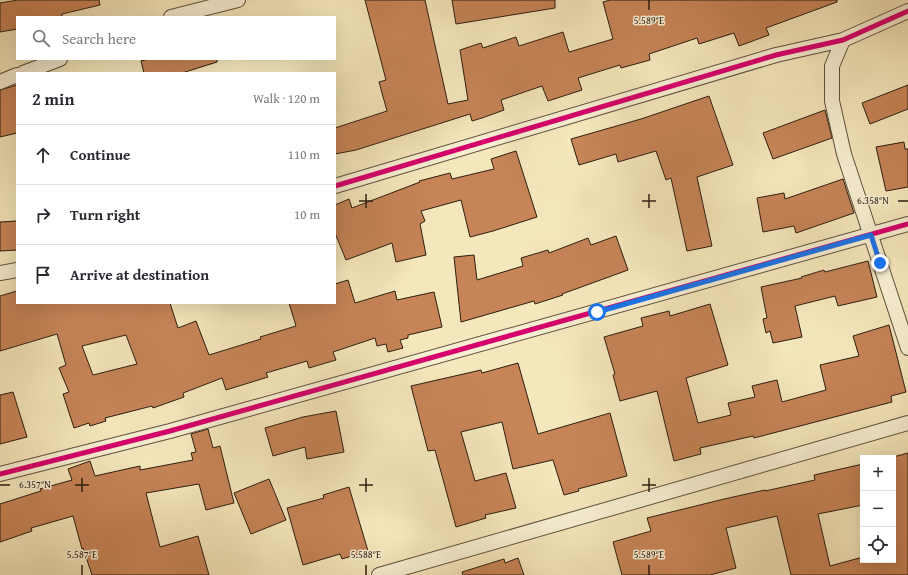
<!DOCTYPE html>
<html lang="en">
<head>
<meta charset="utf-8">
<style>
	body { margin:0; font-family:"Gentium Book Plus",serif; background:#f7f7f7; color:#2b2b33 }
	.controls { position:absolute; right:12px; bottom:12px; display:grid; overflow:hidden; border-radius:0px; box-shadow:0 4px 16px #0002 }
	.controls button { width:36px; height:36px; display:grid; place-items:center; padding:0; border:0; border-bottom:1px solid #e1e1e2; background:#fff; color:#2b2b33; font:20px sans-serif }
	.stop { position:absolute; width:12px; height:12px; margin:-9px; border:3px solid #1a73e8; border-radius:50%; background:#fff }
	.stop.end { background:#1a73e8; border-color:#fff; box-shadow:0 1px 4px #0008 }
	.list { margin:0; padding:0; list-style:none }
	h2 { display:flex; justify-content:space-between; align-items:center; height:52px; margin:0; padding:0 16px; font-size:17px }
	h2 small { font-size:13px; font-weight:400; color:#7c7c81 }
	.list li { display:grid; grid-template-columns:26px 1fr auto; gap:12px; align-items:center; box-sizing:border-box; height:60px; padding:0 16px; border-top:1px solid #e1e1e2 }
	.list b { display:block; font-size:15px; white-space:nowrap }
	.list em { font-size:13px; font-style:normal; color:#7c7c81 }
	.icon { flex:none; width:22px; height:22px; fill:none; stroke:currentColor; stroke-width:2; stroke-linecap:round; stroke-linejoin:round }
	.map { position:relative; flex:none; width:908px; height:575px; overflow:hidden }
	.search { position:absolute; background:#fff; box-shadow:0 4px 16px #0002; left:16px; top:16px; width:320px; height:44px; display:flex; align-items:center; gap:10px; box-sizing:border-box; padding:0 14px; border-radius:0px; color:#7c7c81; font-size:15px }
	.panel { position:absolute; background:#fff; box-shadow:0 4px 16px #0002; left:16px; top:72px; width:320px; height:232px; border-radius:0px }
	.map>svg:first-child { display:block }
</style>
</head>
<body>
<div class="map">
<svg width="908" height="575" viewBox="0 0 908 575">
	<rect width="100%" height="100%" fill="#f5e7bc"/>
	<filter id="stains"><feTurbulence type="fractalNoise" baseFrequency=".005" numOctaves="4"/><feColorMatrix values="0 0 0 0 .2 0 0 0 0 .09 0 0 0 0 .02 0 0 0 .5 -.17"/></filter>
	<radialGradient id="worn" r=".72"><stop offset=".6" stop-color="#630" stop-opacity="0"/><stop offset="1" stop-color="#630" stop-opacity=".3"/></radialGradient>
	<path fill="#c68457" stroke="#2c1d10" fill-rule="evenodd" d="M 18,0 L 99,0 L 100,5 L 62,14 L 62,17 L 17,17 L 17,29 L 0,32 L 0,3 Z
		M 365,0 L 425,0 L 448,104 L 468,100 L 460,50 L 481,43 L 483,48 L 516,37 L 519,46 L 563,32 L 569,52 L 613,39 L 603,2 L 610,0 L 837,0 L 837,2 L 766,28 L 769,35 L 739,46 L 734,33 L 699,44 L 697,38 L 649,54 L 650,60 L 621,68 L 620,65 L 578,78 L 582,90 L 548,101 L 542,86 L 501,100 L 504,110 L 482,118 L 472,121 L 470,114 L 356,150 L 335,154 L 335,128 L 387,111 L 379,82 L 386,80 Z
		M 452,0 L 555,0 L 555,8 L 456,24 Z
		M 149,59 L 217,59 L 217,62 L 182,73 L 144,73 L 141,61 Z
		M 17,85 L 17,133 L 0,137 L 0,90 Z
		M 908,85 L 908,109 L 870,124 L 862,103 Z
		M 709,96 L 733,165 L 697,177 L 712,246 L 687,251 L 671,178 L 666,180 L 656,151 L 618,162 L 616,154 L 579,165 L 571,139 L 641,119 Z
		M 825,110 L 832,138 L 773,159 L 763,133 Z
		M 904,142 L 905,149 L 908,149 L 908,187 L 886,191 L 876,147 Z
		M 516,151 L 537,217 L 493,231 L 470,237 L 461,200 L 421,211 L 425,221 L 420,224 L 426,255 L 396,262 L 392,243 L 346,260 L 335,233 L 335,205 L 349,199 L 352,208 L 420,182 L 419,181 L 450,173 L 452,179 L 494,169 L 491,159 Z
		M 843,179 L 854,213 L 796,233 L 794,226 L 763,232 L 757,198 L 784,193 L 785,199 Z
		M 17,221 L 17,250 L 0,251 L 0,222 Z
		M 616,236 L 628,270 L 562,294 L 563,295 L 535,304 L 534,301 L 461,322 L 454,257 L 474,255 L 477,280 L 523,266 L 521,258 L 548,250 L 549,253 L 588,238 L 591,245 Z
		M 868,261 L 877,297 L 838,306 L 835,296 L 795,306 L 802,337 L 773,343 L 770,331 L 766,333 L 763,319 L 767,318 L 761,287 L 802,278 L 801,277 L 824,270 L 825,272 Z
		M 348,280 L 355,303 L 395,291 L 397,300 L 434,292 L 442,327 L 408,335 L 408,338 L 400,340 L 403,348 L 388,352 L 386,344 L 377,346 L 375,338 L 333,352 L 336,360 L 309,368 L 307,361 L 266,373 L 268,377 L 226,390 L 222,378 L 183,393 L 184,397 L 153,408 L 152,406 L 105,418 L 106,421 L 90,426 L 89,423 L 74,428 L 63,394 L 69,392 L 59,368 L 66,365 L 57,334 L 0,351 L 0,296 L 17,291 L 17,303 L 170,303 L 178,328 L 196,321 L 209,355 L 261,339 L 260,337 L 296,326 L 289,303 L 335,303 L 335,284 ZM 126,335 L 137,364 L 93,375 L 82,346 Z
		M 710,304 L 728,365 L 686,378 L 698,423 L 731,415 L 728,403 L 755,397 L 752,386 L 777,380 L 782,402 L 826,390 L 820,365 L 859,356 L 853,336 L 889,325 L 906,392 L 891,396 L 892,402 L 754,438 L 753,436 L 700,448 L 701,454 L 674,461 L 657,391 L 620,401 L 613,375 L 615,374 L 604,337 L 643,326 L 641,318 L 669,311 L 670,316 Z
		M 518,363 L 538,434 L 610,413 L 627,476 L 578,489 L 579,491 L 564,495 L 553,460 L 513,469 L 502,422 L 461,432 L 475,481 L 506,473 L 516,508 L 485,515 L 486,518 L 456,527 L 435,450 L 428,451 L 411,386 L 481,370 L 482,373 Z
		M 13,392 L 27,437 L 0,444 L 0,395 Z
		M 336,411 L 344,452 L 307,459 L 305,447 L 273,456 L 265,428 L 303,417 Z
		M 208,429 L 213,448 L 220,446 L 234,503 L 206,510 L 199,484 L 146,493 L 160,547 L 198,536 L 209,575 L 92,575 L 83,548 L 82,549 L 73,516 L 31,528 L 32,531 L 0,542 L 0,504 L 41,491 L 40,489 L 72,480 L 68,469 L 90,461 L 95,476 L 140,466 L 140,470 L 193,460 L 191,453 L 196,452 L 191,434 Z
		M 908,453 L 908,575 L 791,575 L 777,516 L 726,528 L 736,568 L 710,575 L 622,575 L 613,542 L 651,531 L 647,518 L 724,499 L 765,490 L 765,491 L 815,480 L 814,475 L 863,464 L 863,505 L 818,514 L 830,566 L 863,557 L 863,560 L 893,560 L 893,457 Z
		M 269,479 L 286,520 L 251,534 L 234,493 Z
		M 349,487 L 368,551 L 342,559 L 340,554 L 303,565 L 287,508 L 324,498 L 323,495 Z
		M 518,558 L 524,575 L 463,575 L 462,572 L 504,559 L 505,563 Z"/>
	<g fill="none" stroke-linecap="round" stroke-linejoin="round">
		<g stroke="#5e503b" stroke-width="16">
			<path id="minor" d="M 171,17 L 238,0
				M 843,40 L 832,66 L 832,101 L 844,154 L 908,348
				M 23,73 L 60,59
				M 0,82 L 17,75
				M 335,186 L 776,55 L 843,40 L 908,11
				M 0,273 L 17,270
				M 0,474 L 170,431 L 908,224
				M 379,575 L 908,423"/>
		</g>
		<use href="#minor" stroke="#f8efd3" stroke-width="14"/>
		<g stroke="#f8efd3" stroke-width="8">
			<path id="cycleway" d="M 335,186 L 776,55 L 843,40 L 908,11
				M 0,474 L 170,431 L 908,224"/>
		</g>
		<use href="#cycleway" stroke="#d6006c" stroke-width="5"/>
	</g>
	<g fill="none" stroke-linecap="round" stroke-linejoin="round">
		<path stroke="#1a73e8" stroke-width="5" d="M 597,312 L 871,235 L 880,263"/>
	</g>
	<path fill="none" stroke="#2c1d10" stroke-width="1.5" d="M 649,0 L 649,10M 366,194 L 366,208M 649,194 L 649,208M 359,201 L 373,201M 642,201 L 656,201M 898,201 L 908,201M 82,478 L 82,492M 366,478 L 366,492M 649,478 L 649,492M 0,485 L 10,485M 75,485 L 89,485M 359,485 L 373,485M 642,485 L 656,485M 82,565 L 82,575M 366,565 L 366,575M 649,565 L 649,575"/>
	<g font-size="10" text-anchor="middle" fill="#2c1d10" stroke="#f8efd3" stroke-width="3" stroke-linejoin="round" paint-order="stroke">
		<text x="649" y="24">5.589°E</text>
		<text x="873" y="204">6.358°N</text>
		<text x="35" y="488">6.357°N</text>
		<text x="82" y="558">5.587°E</text>
		<text x="366" y="558">5.588°E</text>
		<text x="649" y="558">5.589°E</text>
	</g>
	<rect width="100%" height="100%" filter="url(#stains)"/>
	<rect width="100%" height="100%" fill="url(#worn)"/>
</svg>
<div class="controls">
<button>+</button>
<button>−</button>
<button><svg class="icon" aria-label="locate" viewBox="0 0 24 24"><circle cx="12" cy="12" r="6"/><path d="M12 2v4M12 18v4M2 12h4M18 12h4"/></svg></button>
</div>
<div class="stop" style="left:597px;top:312px"></div>
<div class="stop end" style="left:880px;top:263px"></div>
<div class="search"><svg class="icon" aria-label="search" viewBox="0 0 24 24"><circle cx="10" cy="10" r="6"/><path d="M15 15l6 6"/></svg>Search here</div>
<section class="panel">
<h2>2 min<small>Walk · 120 m</small></h2>
<ul class="list">
<li><svg class="icon" aria-label="ahead" viewBox="0 0 24 24"><path d="M12 20V5M6 11l6-6 6 6"/></svg><div><b>Continue</b></div><em>110 m</em></li>
<li><svg class="icon" aria-label="right" viewBox="0 0 24 24"><path d="M7 20v-9h11M14 6l5 5-5 5"/></svg><div><b>Turn right</b></div><em>10 m</em></li>
<li><svg class="icon" aria-label="arrive" viewBox="0 0 24 24"><path d="M6 21V4h12l-3 4 3 4H6"/></svg><div><b>Arrive at destination</b></div></li>
</ul>
</section>
</div>
</body>
</html>
